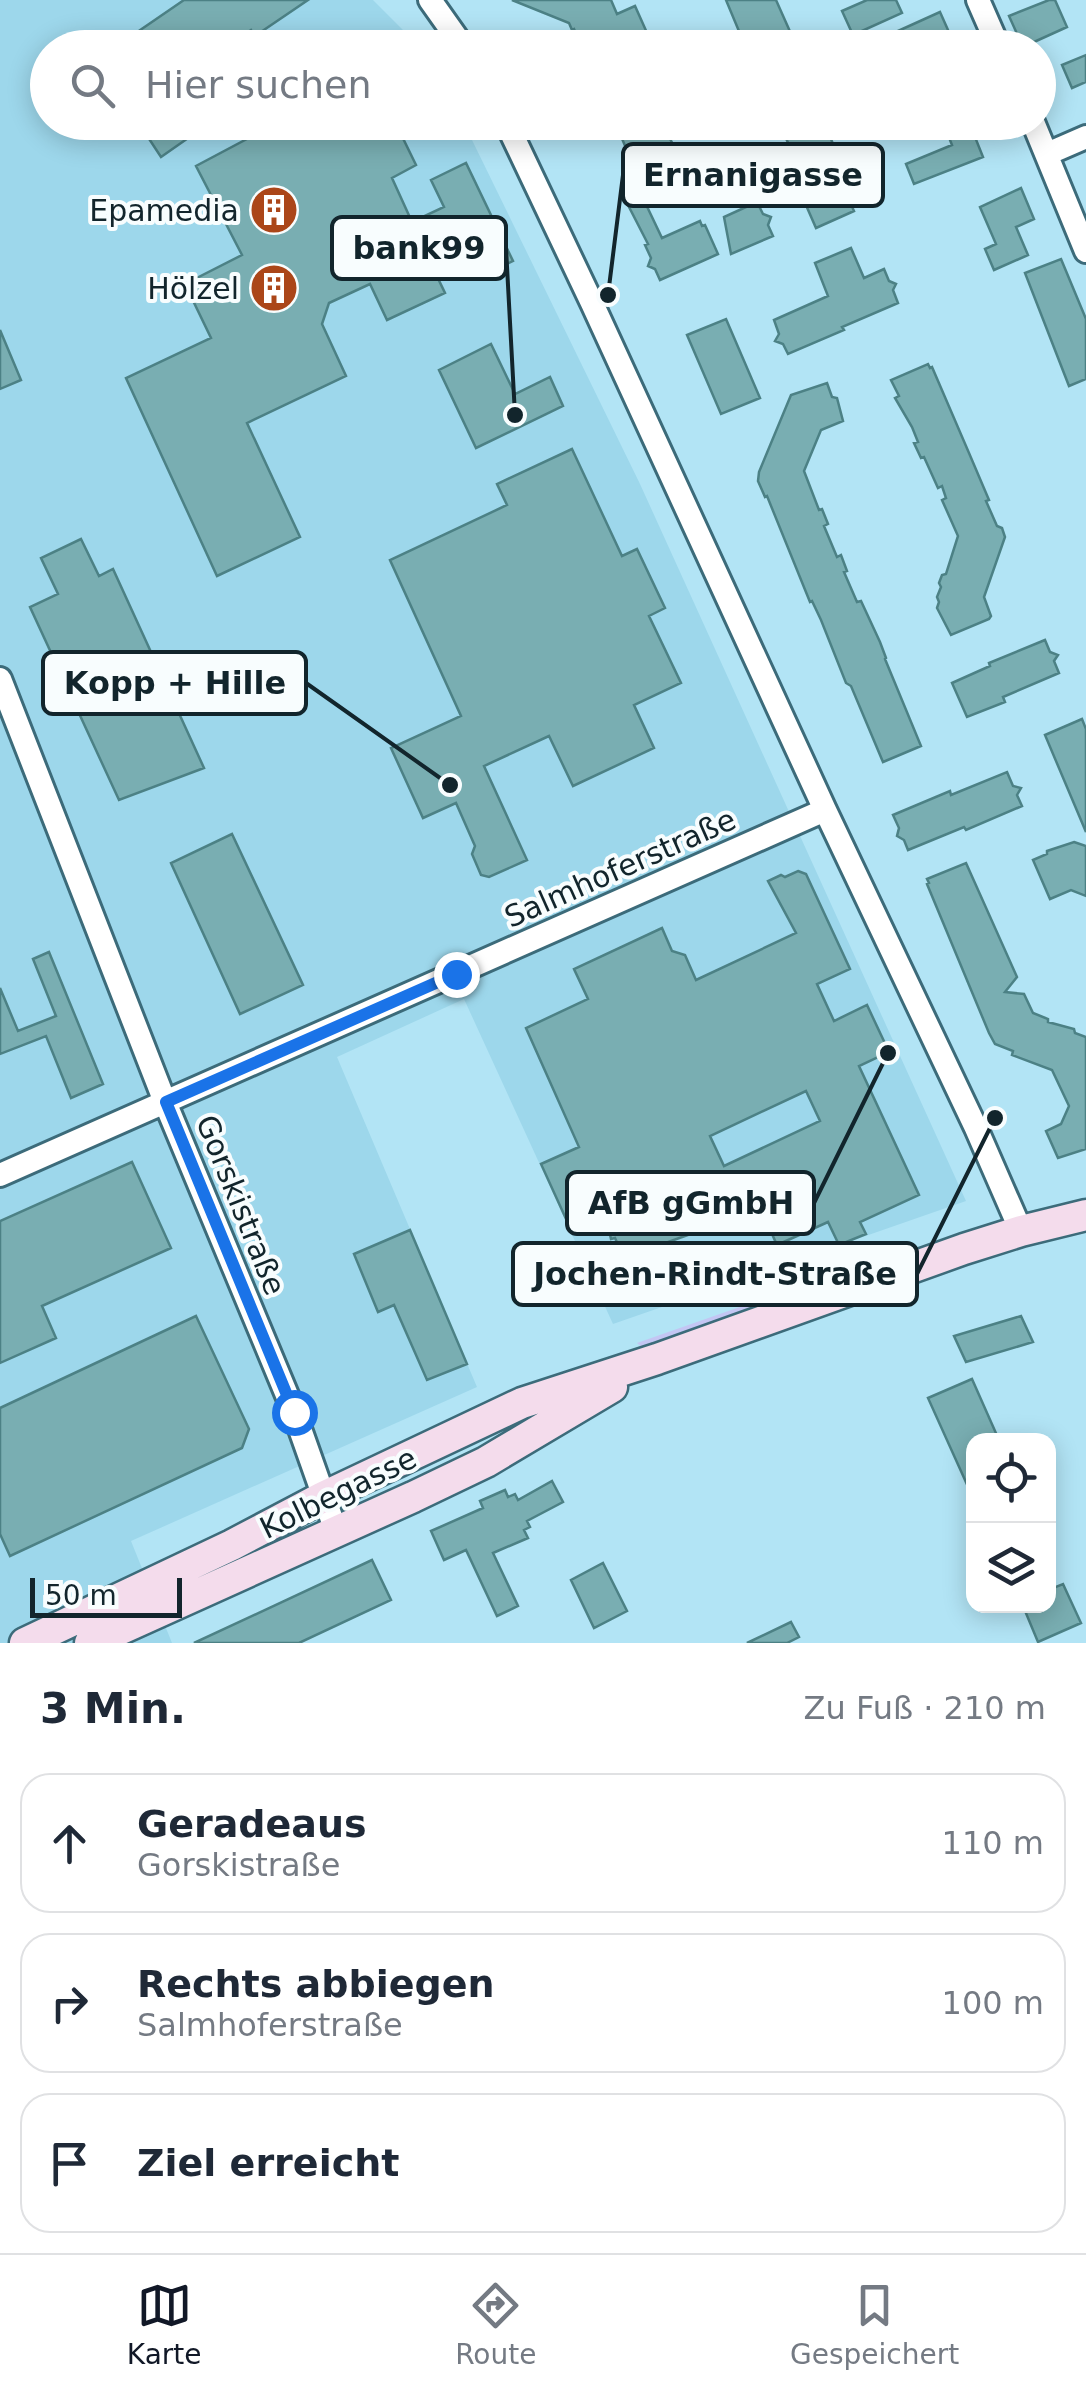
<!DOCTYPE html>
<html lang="de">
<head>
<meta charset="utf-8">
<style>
	body { margin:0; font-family:"DejaVu Sans",sans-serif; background:#f6f6f7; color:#1f2937 }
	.controls { position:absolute; right:30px; bottom:30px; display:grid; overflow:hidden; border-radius:20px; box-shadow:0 5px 25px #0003 }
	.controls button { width:90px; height:90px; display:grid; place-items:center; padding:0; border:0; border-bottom:2px solid #e0e1e3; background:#fff; color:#1f2937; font:50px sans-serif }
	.scale { position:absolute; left:30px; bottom:25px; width:152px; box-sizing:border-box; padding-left:10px; border:5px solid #12252c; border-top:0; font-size:28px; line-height:35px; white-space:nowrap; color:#12252c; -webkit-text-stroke:8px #f8fdfe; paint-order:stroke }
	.stop { position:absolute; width:30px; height:30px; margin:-22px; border:8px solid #1a73e8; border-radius:50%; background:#fff }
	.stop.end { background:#1a73e8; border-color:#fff; box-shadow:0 2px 10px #0008 }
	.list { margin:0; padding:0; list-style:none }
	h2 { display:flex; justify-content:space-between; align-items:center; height:130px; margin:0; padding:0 40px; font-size:42px }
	h2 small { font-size:32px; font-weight:400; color:#747a83 }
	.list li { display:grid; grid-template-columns:65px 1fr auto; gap:30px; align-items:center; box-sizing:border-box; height:140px; margin:0 20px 20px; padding:0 20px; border:2px solid #e0e1e3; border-radius:30px }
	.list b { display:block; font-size:38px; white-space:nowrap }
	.list p { margin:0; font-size:32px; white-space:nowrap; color:#747a83 }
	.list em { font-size:32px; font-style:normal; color:#747a83 }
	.icon { flex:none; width:55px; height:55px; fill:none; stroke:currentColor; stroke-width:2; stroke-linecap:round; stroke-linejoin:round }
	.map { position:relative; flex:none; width:1086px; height:1643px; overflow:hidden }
	.search { position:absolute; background:#fff; box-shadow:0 5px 25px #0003; left:30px; right:30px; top:30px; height:110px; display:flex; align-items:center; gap:25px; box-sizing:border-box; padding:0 35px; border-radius:55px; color:#747a83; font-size:38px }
	.sheet { height:610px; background:#fff }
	nav { display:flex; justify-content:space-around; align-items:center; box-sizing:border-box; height:140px; border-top:2px solid #e0e1e3; background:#fff; font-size:28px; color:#747a83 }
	nav a { display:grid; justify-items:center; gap:5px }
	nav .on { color:#111827 }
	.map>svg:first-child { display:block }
</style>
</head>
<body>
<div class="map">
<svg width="1086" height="1643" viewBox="0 0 1086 1643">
	<rect width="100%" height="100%" fill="#b2e4f5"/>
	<path fill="#9dd7eb" d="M 0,0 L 373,0 L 407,34 L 415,47 L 48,48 L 48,122 L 462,123 L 472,140 L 640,484 L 966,1201 L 613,1324 L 464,999 L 337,1057 L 477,1387 L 131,1541 L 172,1643 L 0,1643 Z"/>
	<path fill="#c3c6f3" d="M 857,1266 L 859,1272 L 647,1352 L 637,1343 Z"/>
	<path fill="#79aeb2" stroke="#4c8185" stroke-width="2.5" fill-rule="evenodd" d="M 184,0 L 308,0 L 255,36 L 251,30 L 225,48 L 114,48 Z
		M 512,0 L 611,0 L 617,14 L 635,6 L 652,44 L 643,48 L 585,48 L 584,44 L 581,45 L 574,29 L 572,30 L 569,23 Z
		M 726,0 L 776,0 L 792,36 L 787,48 L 746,48 Z
		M 867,0 L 896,0 L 902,13 L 853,35 L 842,11 Z
		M 1049,0 L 1055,0 L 1067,27 L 1023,47 L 1009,16 Z
		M 940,12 L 956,48 L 938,48 L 935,41 L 922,48 L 905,48 L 898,31 Z
		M 1086,55 L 1086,82 L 1072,88 L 1062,65 Z
		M 138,122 L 211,122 L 161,157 Z
		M 279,122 L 395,122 L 416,165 L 392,178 L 412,222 L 444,207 L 431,180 L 466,163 L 513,261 L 478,278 L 465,251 L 432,266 L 445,293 L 387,320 L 370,284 L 329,303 L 322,324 L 346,376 L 247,423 L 300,537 L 217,576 L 126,378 L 211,338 L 185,284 L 242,255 L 196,166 Z
		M 615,122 L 661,122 L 677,152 L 674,153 L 681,169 L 642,186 Z
		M 796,122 L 824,122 L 840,161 L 833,164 L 854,211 L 816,228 L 795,180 L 803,177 L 782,129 Z
		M 949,122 L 969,122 L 983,157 L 914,184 L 906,164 L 952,145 L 948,135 L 953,133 Z
		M 1021,188 L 1034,219 L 1016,227 L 1028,255 L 994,270 L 985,249 L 996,244 L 980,207 Z
		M 642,196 L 662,238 L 700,221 L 702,226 L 705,225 L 718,254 L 660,280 L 655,269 L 648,266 L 651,258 L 645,245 L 648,244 L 627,203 Z
		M 757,202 L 763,214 L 771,217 L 768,225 L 773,236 L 731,254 L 724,217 Z
		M 851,248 L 864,278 L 884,269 L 889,281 L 896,284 L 893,290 L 898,303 L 842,327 L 844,330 L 788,354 L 783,344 L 775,341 L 779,334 L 774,320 L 828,296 L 815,263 Z
		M 1061,259 L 1086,319 L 1086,379 L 1069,386 L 1025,273 Z
		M 726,319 L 760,398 L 721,414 L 687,335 Z
		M 0,330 L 21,380 L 0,389 Z
		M 491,344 L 515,394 L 550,377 L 563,406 L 476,448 L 439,370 Z
		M 928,364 L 930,368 L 932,367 L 969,453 L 989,500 L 986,501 L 997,526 L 1002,528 L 1005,537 L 984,597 L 991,616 L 989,619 L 951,635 L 937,608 L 939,602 L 937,597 L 941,587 L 939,583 L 942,575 L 946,574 L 958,536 L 942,500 L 946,498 L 942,486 L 938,488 L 924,457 L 921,458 L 914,443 L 918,442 L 912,427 L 895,398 L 899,396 L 891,380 Z
		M 827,383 L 832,397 L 837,398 L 843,421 L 821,430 L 804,471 L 819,510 L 822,509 L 828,524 L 824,526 L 837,557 L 841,555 L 847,571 L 844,572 L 857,602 L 861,601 L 880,642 L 886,658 L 885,659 L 921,746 L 883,762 L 851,686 L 846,683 L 821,620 L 812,601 L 810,602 L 767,496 L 765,497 L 758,481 L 759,472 L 791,395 Z
		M 572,449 L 622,556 L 637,549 L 665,608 L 649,616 L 681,683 L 634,705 L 654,748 L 573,786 L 549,736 L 484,766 L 527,860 L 489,877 L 481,875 L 472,854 L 475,846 L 456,803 L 423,818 L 391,748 L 461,716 L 390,560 L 507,505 L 497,484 Z
		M 81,539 L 99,576 L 113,569 L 204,768 L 119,800 L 30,607 L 58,594 L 41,558 Z
		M 1045,640 L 1050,652 L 1058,655 L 1054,661 L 1059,673 L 1003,697 L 1005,702 L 967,717 L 952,683 L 990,666 L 989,663 Z
		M 1082,719 L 1086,729 L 1086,832 L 1045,735 Z
		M 1007,772 L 1013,786 L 1021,788 L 1017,795 L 1022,806 L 966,830 L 964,827 L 908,850 L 904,840 L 897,836 L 899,828 L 893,815 L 950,791 L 951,795 Z
		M 232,834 L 303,985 L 240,1014 L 171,863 Z
		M 1074,842 L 1086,846 L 1086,896 L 1071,890 L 1050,899 L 1033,860 L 1047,854 L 1047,851 Z
		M 966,863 L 1017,977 L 1005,992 L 1024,994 L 1033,1013 L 1048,1019 L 1048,1022 L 1074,1029 L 1075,1033 L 1086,1037 L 1086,1149 L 1058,1158 L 1046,1131 L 1061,1124 L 1069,1106 L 1052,1070 L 1012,1055 L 1013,1051 L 995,1044 L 989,1033 L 927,884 L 929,883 L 927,879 Z
		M 798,871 L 806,874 L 850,969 L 817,984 L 834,1021 L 867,1005 L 889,1052 L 859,1066 L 919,1195 L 860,1222 L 866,1234 L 839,1245 L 828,1222 L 777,1245 L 758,1203 L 696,1232 L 624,1258 L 615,1238 L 611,1239 L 606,1217 L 572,1232 L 541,1164 L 579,1147 L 526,1028 L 588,999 L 574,969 L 662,928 L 672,951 L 685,955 L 696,980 L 796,933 L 768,881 L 781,875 L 785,877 ZM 806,1091 L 820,1121 L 724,1166 L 710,1136 Z
		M 49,952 L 103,1084 L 71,1098 L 46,1036 L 0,1054 L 0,988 L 18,1031 L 56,1016 L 33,959 Z
		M 132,1162 L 171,1248 L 42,1306 L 56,1338 L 0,1363 L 0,1221 Z
		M 410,1230 L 467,1364 L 427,1380 L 394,1305 L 378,1312 L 354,1254 Z
		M 196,1316 L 249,1429 L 242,1448 L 10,1556 L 0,1534 L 0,1408 Z
		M 1021,1316 L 1033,1342 L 966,1362 L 954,1336 Z
		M 972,1379 L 999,1440 L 974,1440 L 974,1500 L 928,1398 Z
		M 552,1481 L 563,1502 L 527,1521 L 530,1527 L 524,1530 L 528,1538 L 493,1553 L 518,1606 L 497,1616 L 466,1550 L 444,1560 L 431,1531 L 483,1508 L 480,1501 L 505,1490 L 508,1497 L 515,1494 L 518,1500 Z
		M 372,1560 L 391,1600 L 299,1643 L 194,1643 Z
		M 603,1563 L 627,1611 L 594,1628 L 571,1580 Z
		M 1063,1584 L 1081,1623 L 1038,1642 L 1023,1606 L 1048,1606 L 1048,1590 Z
		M 791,1622 L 799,1637 L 787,1643 L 747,1643 Z"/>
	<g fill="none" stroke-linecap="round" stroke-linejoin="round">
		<g stroke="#3c6b7a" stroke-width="28">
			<path id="street" d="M 430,0 L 464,48
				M 978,0 L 999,48
				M 506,122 L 592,303 L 825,810 L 976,1128 L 1021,1231
				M 1033,122 L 1086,251
				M 1047,154 L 1086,137
				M 0,679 L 165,1102 L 294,1412 L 336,1531
				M 0,1175 L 825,810"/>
		</g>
		<g stroke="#3c6b7a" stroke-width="35">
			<path id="secondary" d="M 25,1643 L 232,1545 L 323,1497 L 522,1403 L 657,1359 L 964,1249 L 1021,1231 L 1086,1215
				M 90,1643 L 413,1497 L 486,1462 L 612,1387"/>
		</g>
		<use href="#street" stroke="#fff" stroke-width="22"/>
		<use href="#secondary" stroke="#f4dcec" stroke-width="30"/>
	</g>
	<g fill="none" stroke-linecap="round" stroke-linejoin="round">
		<path stroke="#1a73e8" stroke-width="12" d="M 294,1412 L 166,1102 L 456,974"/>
	</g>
	<defs>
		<g id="building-disc" transform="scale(2.5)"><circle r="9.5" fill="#ab4619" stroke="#f8fdfe"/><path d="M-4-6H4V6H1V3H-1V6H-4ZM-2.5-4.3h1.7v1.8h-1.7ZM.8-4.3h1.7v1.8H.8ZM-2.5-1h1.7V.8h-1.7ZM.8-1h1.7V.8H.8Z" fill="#fff"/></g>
	</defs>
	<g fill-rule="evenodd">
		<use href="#building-disc" x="274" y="210"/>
		<use href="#building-disc" x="274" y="288"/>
	</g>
	<g text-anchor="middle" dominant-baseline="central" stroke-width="8" stroke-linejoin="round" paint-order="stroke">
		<g font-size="30" fill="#12252c" stroke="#f8fdfe" text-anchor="end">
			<text x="239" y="210">Epamedia</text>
			<text x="239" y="288">Hölzel</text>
		</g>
		<g font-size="30" fill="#12252c" stroke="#f8fdfe">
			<text transform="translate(620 868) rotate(-24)">Salmhoferstraße</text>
			<text transform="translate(241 1205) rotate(68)">Gorskistraße</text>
			<text transform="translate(338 1493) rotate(-26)">Kolbegasse</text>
		</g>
	</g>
	<path fill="none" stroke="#12252c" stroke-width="4" d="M608 295L623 175M515 415L506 248M450 785L306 683M888 1053L814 1203M995 1118L917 1274"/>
	<g fill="#12252c" stroke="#f8fdfe" stroke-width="4">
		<circle cx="608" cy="295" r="10"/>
		<circle cx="515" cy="415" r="10"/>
		<circle cx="450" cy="785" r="10"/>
		<circle cx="888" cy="1053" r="10"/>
		<circle cx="995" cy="1118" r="10"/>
	</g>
	<g fill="#f8fdfe" stroke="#12252c" stroke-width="4">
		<rect x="623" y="144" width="260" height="62" rx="10"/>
		<rect x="332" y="217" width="174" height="62" rx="10"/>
		<rect x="43" y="652" width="263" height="62" rx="10"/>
		<rect x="567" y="1172" width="247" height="62" rx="10"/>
		<rect x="513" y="1243" width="404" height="62" rx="10"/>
	</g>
	<g font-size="32" text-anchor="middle" font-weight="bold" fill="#12252c">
		<text x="753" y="186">Ernanigasse</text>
		<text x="419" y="259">bank99</text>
		<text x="175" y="694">Kopp + Hille</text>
		<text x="691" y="1214">AfB gGmbH</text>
		<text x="715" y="1285">Jochen-Rindt-Straße</text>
	</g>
</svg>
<div class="controls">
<button><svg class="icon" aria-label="locate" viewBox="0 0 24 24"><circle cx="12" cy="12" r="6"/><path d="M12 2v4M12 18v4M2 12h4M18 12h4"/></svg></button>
<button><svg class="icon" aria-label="layers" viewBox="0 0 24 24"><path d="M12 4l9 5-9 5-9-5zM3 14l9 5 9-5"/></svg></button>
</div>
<div class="scale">50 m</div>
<div class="stop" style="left:294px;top:1412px"></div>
<div class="stop end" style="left:456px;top:974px"></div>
<div class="search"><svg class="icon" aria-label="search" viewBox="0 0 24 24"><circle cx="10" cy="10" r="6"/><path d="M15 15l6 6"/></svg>Hier suchen</div>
</div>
<section class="sheet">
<h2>3 Min.<small>Zu Fuß · 210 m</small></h2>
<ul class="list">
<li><svg class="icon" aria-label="ahead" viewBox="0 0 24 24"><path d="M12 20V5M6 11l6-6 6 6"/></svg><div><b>Geradeaus</b><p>Gorskistraße</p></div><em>110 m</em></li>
<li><svg class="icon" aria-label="right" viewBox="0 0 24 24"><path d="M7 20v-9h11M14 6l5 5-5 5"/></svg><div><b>Rechts abbiegen</b><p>Salmhoferstraße</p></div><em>100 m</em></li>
<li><svg class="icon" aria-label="arrive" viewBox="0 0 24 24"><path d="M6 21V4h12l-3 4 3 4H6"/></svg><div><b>Ziel erreicht</b></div></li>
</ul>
</section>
<nav>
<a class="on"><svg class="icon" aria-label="map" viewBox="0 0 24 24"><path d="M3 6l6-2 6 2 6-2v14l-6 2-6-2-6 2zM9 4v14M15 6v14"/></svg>Karte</a>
<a><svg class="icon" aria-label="directions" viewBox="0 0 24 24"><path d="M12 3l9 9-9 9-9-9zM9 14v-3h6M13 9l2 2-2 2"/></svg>Route</a>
<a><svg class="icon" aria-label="saved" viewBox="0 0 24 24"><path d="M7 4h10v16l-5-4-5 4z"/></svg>Gespeichert</a>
</nav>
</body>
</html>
